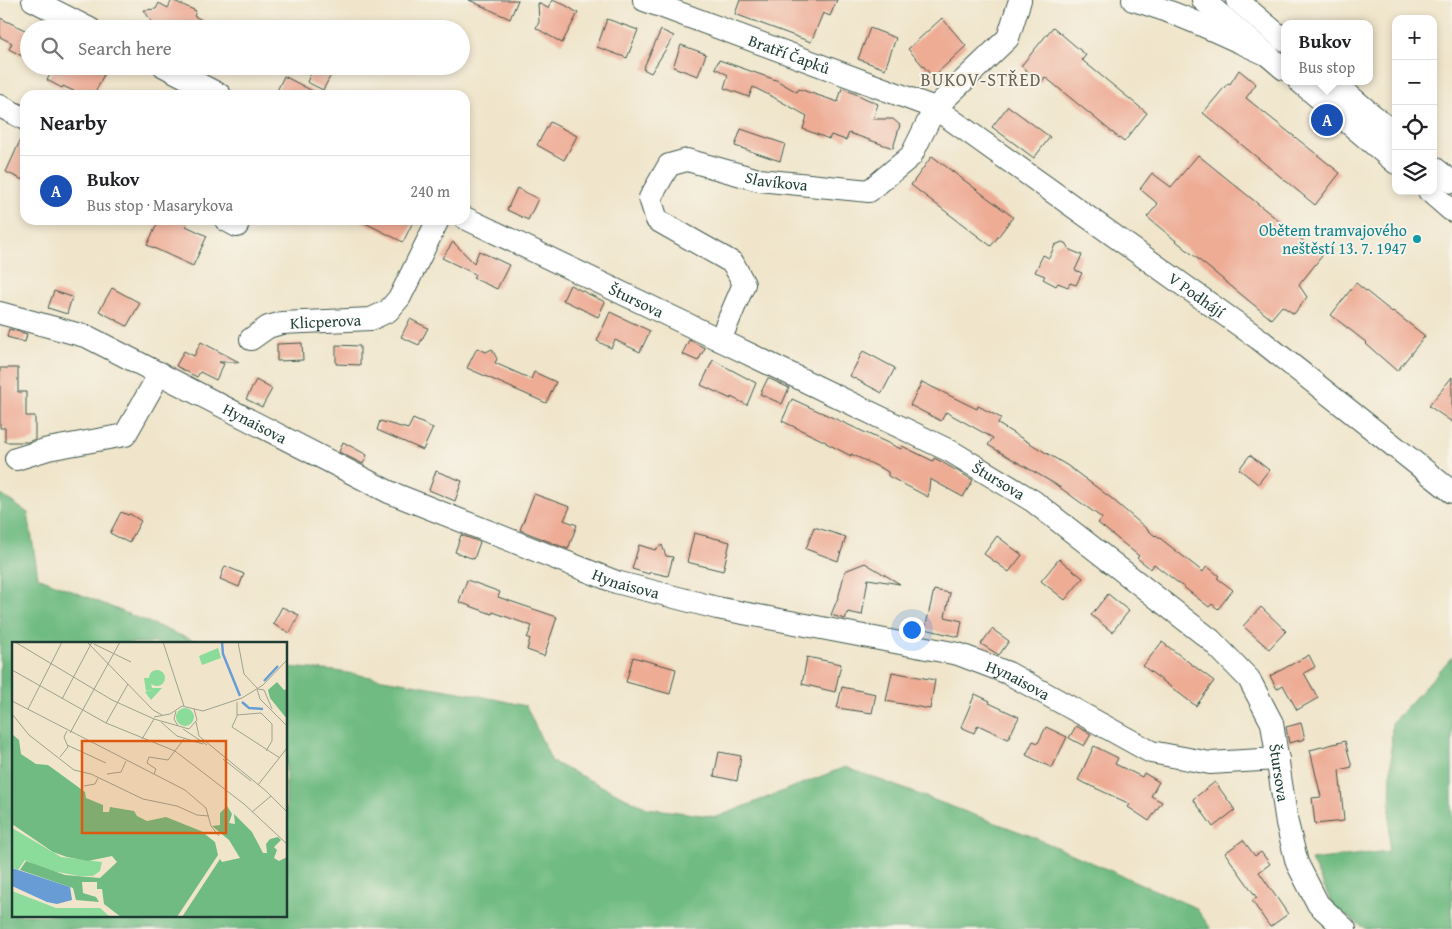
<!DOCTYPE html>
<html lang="en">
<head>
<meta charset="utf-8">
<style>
	body { margin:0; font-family:"Gentium Book Plus",serif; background:#f2f2f2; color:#202124 }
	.controls { position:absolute; right:15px; top:15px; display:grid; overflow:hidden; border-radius:10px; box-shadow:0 2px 8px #0003 }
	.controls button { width:45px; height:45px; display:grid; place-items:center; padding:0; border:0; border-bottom:1px solid #e0e0e0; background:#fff; color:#202124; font:25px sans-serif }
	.you { position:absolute; left:911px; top:629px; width:18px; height:18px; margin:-12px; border:4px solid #fff; border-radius:50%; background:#1a73e8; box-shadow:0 0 0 8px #1a73e833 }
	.badge { display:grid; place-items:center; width:32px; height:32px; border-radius:50%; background:#0f766e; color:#fff; font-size:16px; font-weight:700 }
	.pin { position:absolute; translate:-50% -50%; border:2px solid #fff; box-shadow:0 1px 5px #0006 }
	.popup { position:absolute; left:1281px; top:20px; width:92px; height:65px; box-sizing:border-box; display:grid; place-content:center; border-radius:10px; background:#fff; filter:drop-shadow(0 1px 4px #0005); font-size:16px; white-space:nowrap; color:#757577 }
	.popup b { font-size:19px; color:#202124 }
	.popup::after { content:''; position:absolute; left:50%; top:100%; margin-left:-10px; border:10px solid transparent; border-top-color:#fff }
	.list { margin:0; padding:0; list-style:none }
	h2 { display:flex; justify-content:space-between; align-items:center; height:65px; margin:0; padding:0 20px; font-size:21px }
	h2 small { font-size:16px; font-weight:400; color:#757577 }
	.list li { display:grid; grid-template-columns:32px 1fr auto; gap:15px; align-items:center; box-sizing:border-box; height:70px; padding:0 20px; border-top:1px solid #e0e0e0 }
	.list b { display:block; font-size:19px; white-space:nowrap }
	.list p { margin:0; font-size:16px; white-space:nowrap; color:#757577 }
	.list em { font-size:16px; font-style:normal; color:#757577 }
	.icon { flex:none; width:28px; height:28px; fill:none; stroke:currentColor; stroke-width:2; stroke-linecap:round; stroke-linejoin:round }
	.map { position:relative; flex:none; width:1452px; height:929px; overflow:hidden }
	.search { position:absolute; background:#fff; box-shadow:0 2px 8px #0003; left:20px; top:20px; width:450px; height:55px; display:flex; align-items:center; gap:12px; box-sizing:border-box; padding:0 18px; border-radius:28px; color:#757577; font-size:19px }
	.panel { position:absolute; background:#fff; box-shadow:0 2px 8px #0003; left:20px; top:90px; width:450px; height:135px; border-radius:15px }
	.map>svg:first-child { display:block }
</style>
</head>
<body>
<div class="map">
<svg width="1452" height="929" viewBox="0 0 1452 929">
	<rect width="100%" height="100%" fill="#f7f3e8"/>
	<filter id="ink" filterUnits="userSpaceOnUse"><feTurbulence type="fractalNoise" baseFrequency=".02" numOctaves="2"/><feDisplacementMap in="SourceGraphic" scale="10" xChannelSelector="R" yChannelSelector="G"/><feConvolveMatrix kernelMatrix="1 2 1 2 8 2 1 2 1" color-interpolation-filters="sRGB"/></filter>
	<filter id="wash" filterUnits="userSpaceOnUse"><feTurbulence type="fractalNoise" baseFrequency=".0096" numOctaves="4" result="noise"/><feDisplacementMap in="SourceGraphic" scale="20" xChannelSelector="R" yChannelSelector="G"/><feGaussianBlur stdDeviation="1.12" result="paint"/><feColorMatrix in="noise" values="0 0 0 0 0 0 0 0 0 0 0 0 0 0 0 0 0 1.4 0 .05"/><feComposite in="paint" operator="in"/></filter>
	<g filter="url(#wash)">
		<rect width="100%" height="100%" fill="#f0e5cb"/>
		<path fill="#70bb82" stroke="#487c5b" d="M 0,494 L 28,513 L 38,577 L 199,643 L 14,643 L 14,915 L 286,915 L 286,667 L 336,671 L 471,694 L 526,706 L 552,762 L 647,808 L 717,817 L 845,767 L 1031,836 L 1196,908 L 1211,929 L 0,929 Z
			M 1452,657 L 1452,929 L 1366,929 L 1334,907 L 1311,860 L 1389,851 L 1392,723 Z"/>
		<g id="blocks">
			<path fill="#eeac95" d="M 172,0 L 196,11 L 194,16 L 220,29 L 147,29 L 151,21 L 144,10 L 156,9 L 159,3 L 168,8 Z
				M 469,0 L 518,0 L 510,19 Z
				M 552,0 L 565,5 L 578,13 L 562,43 L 536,28 L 539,22 L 538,3 L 548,8 Z
				M 740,0 L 837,0 L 830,16 L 823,13 L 811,42 L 735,14 Z
				M 0,18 L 29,32 L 29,42 L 22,56 L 9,49 L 12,43 L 0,37 Z
				M 942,18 L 966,46 L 933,77 L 908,49 Z
				M 607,19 L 638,30 L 627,58 L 597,47 Z
				M 1053,27 L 1086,55 L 1082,60 L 1147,113 L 1124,142 L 1045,77 L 1041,83 L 1021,66 Z
				M 870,28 L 896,38 L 885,69 L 858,59 Z
				M 661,30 L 674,36 L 651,73 L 643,69 Z
				M 681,45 L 706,54 L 698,76 L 673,67 Z
				M 719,60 L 776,80 L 797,92 L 799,89 L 838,102 L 842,88 L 878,104 L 873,119 L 893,119 L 900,125 L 893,148 L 849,133 L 846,140 L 831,135 L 829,139 L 803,129 L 807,116 L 773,97 L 753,87 L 749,97 L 724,88 L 728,75 L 715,68 Z
				M 55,66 L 99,66 L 106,70 L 94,95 L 82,95 L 63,86 L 62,88 L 47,80 Z
				M 314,66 L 331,75 L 323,90 L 307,82 Z
				M 1239,70 L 1256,84 L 1246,98 L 1340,173 L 1315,205 L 1203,113 L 1228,83 L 1230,84 Z
				M 284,76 L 320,95 L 275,95 Z
				M 1008,106 L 1050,137 L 1034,158 L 992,127 Z
				M 550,122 L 577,136 L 564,160 L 537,145 Z
				M 741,129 L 785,144 L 780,161 L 735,146 Z
				M 24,132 L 25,132 L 25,181 L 6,172 Z
				M 1198,155 L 1322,256 L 1299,285 L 1307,297 L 1294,314 L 1282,306 L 1271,319 L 1147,217 L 1158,204 L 1140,189 L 1152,173 L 1171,187 Z
				M 932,156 L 1013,217 L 991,246 L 911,185 Z
				M 517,188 L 538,199 L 528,220 L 507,210 Z
				M 159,220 L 189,220 L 186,226 L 207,236 L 193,266 L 147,245 Z
				M 359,220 L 414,220 L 403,242 Z
				M 453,242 L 474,263 L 479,251 L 509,265 L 497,289 L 473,278 L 475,274 L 442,258 Z
				M 1062,242 L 1067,244 L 1070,250 L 1082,255 L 1075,270 L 1082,273 L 1076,285 L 1070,283 L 1068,287 L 1058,283 L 1056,286 L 1043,279 L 1045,276 L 1035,272 L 1043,255 L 1049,258 L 1055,245 Z
				M 1356,283 L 1392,312 L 1393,311 L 1425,336 L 1397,371 L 1366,344 L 1367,343 L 1331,315 Z
				M 570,285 L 605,302 L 598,317 L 563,300 Z
				M 112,288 L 140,303 L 127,326 L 99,311 Z
				M 54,291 L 72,297 L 67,314 L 48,308 Z
				M 610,312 L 650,331 L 640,352 L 615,340 L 611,348 L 597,341 Z
				M 410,319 L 428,328 L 419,345 L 401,337 Z
				M 9,329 L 27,334 L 25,342 L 7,337 Z
				M 689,340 L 705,348 L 698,361 L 682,354 Z
				M 201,342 L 239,362 L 219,362 L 224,364 L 216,380 L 200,372 L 197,377 L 176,366 L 184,351 L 194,356 Z
				M 302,343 L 303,360 L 277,361 L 277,344 Z
				M 336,345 L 360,346 L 360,365 L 336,364 Z
				M 477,348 L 486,352 L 492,349 L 497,359 L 495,363 L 531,379 L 534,372 L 556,382 L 546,403 L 467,368 Z
				M 863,351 L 895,368 L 882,393 L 850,376 Z
				M 713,360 L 756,383 L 747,405 L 731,397 L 731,399 L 701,385 Z
				M 0,368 L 18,368 L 18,392 L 26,392 L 26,416 L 35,416 L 35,439 L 28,442 L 5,442 L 5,428 L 0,428 Z
				M 1452,377 L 1452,422 L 1429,406 Z
				M 768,378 L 789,388 L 782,404 L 760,394 Z
				M 256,380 L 272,389 L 262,407 L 246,399 Z
				M 922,382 L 977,409 L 978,406 L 1001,418 L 998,424 L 1068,466 L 1111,498 L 1155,536 L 1156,535 L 1203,572 L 1207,566 L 1219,576 L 1217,578 L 1233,590 L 1218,609 L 1212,604 L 1209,607 L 1154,564 L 1151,569 L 1137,558 L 1139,556 L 1098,523 L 1102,518 L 1055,484 L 988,445 L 993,438 L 946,412 L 941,421 L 910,405 Z
				M 792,399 L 901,449 L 902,446 L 933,461 L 934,458 L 940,461 L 973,480 L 963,497 L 930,479 L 928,497 L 888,476 L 888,472 L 883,469 L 851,454 L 851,456 L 826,443 L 826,442 L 782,421 Z
				M 413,419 L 433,428 L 423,450 L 377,430 L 380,421 L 408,429 Z
				M 343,442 L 367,455 L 363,464 L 339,452 Z
				M 1250,455 L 1269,470 L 1258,484 L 1239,469 Z
				M 436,471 L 462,481 L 455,501 L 429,490 Z
				M 534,494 L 570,507 L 564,520 L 577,525 L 568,549 L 520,530 Z
				M 121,512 L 128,515 L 130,514 L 141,521 L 129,543 L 110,533 Z
				M 814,527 L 846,537 L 838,561 L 806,549 Z
				M 694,533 L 730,542 L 723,571 L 687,562 Z
				M 461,535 L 480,542 L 474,559 L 455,552 Z
				M 997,536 L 1022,555 L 1009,572 L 984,554 Z
				M 639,545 L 655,550 L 662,545 L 666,556 L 673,557 L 668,576 L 650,572 L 649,574 L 632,569 Z
				M 1059,559 L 1083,578 L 1065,600 L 1041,581 Z
				M 865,563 L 900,584 L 868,579 L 862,615 L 848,612 L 845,619 L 831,615 L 839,595 L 845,571 Z
				M 225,566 L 244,574 L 239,587 L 220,579 Z
				M 467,580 L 500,592 L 498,597 L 557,617 L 544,656 L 527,650 L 530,638 L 527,638 L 532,626 L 493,612 L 492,614 L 459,602 Z
				M 934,590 L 950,593 L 945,617 L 962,621 L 959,637 L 925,629 Z
				M 1108,594 L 1129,611 L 1112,632 L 1091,615 Z
				M 282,607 L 299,615 L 290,633 L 273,624 Z
				M 1261,607 L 1286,631 L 1269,649 L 1243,626 Z
				M 992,629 L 1009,641 L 999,655 L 981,644 Z
				M 1162,642 L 1214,681 L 1196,706 L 1143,666 Z
				M 1309,655 L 1315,667 L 1304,673 L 1318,698 L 1297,710 L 1283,685 L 1277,689 L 1270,676 Z
				M 633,657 L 676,669 L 670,694 L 626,682 Z
				M 807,657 L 841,664 L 835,692 L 802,684 Z
				M 892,672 L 935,680 L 930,709 L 886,701 Z
				M 842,687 L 876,694 L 872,713 L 837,708 Z
				M 975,694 L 990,701 L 989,703 L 1019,717 L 1008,739 L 978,725 L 974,733 L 961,727 Z
				M 1301,723 L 1305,739 L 1289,743 L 1286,727 Z
				M 1076,726 L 1091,734 L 1084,746 L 1069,738 Z
				M 1046,727 L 1067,737 L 1052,768 L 1026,755 L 1033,741 L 1038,743 Z
				M 1345,741 L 1352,767 L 1339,770 L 1344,821 L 1315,824 L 1312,798 L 1321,797 L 1310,750 Z
				M 1094,746 L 1118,758 L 1115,764 L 1142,777 L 1144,773 L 1159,782 L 1151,796 L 1162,802 L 1149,821 L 1128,807 L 1130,804 L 1078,780 Z
				M 719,752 L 741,756 L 737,781 L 714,776 Z
				M 1215,782 L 1235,810 L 1213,827 L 1193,799 Z
				M 1243,840 L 1255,856 L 1261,852 L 1270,864 L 1259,872 L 1288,914 L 1270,927 L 1252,901 L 1257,898 L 1225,853 Z"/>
		</g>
	</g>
	<g filter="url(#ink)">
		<use href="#blocks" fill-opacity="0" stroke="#3e564b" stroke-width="1"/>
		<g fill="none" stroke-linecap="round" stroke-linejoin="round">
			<g stroke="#3e564b" stroke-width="24">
				<g id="minor">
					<path d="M 33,0 L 90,29"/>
					<path id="s1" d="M 644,0 L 935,108 L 1259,339 L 1452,492"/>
					<path d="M 1133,0 C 1180,13 1224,35 1268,55"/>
					<path d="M 1203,0 L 1284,69"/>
					<path d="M 1237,0 L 1284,40"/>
					<path d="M 164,66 L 220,95"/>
					<path d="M 1299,81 L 1396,163"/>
					<path d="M 1332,81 L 1396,135"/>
					<path d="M 0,106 L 25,119"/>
					<path d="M 1433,167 L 1452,182"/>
					<path d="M 1429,191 L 1452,211"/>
					<path id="s2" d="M 465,218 L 720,340 L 952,452 L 1033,501 L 1211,640 L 1249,679 L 1272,723 L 1287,823 L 1297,863 L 1318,904 L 1345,929"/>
					<path d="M 226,220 L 237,226"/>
					<path id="s3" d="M 0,313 L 88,337 L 389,492 L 616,582 L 717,608 L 958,654 L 1008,673 L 1151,752 L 1210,763 L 1278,759"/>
					<path id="s4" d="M 251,339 L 268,327 L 282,323 L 371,319 L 388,311 L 400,297 L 438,220"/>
					<path id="s5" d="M 720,340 L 744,284 L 733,263 L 657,220 L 650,198 L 669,165 L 687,160 L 759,180 L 869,191 L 911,156 L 935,108 L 1008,38 L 1020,0"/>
					<path d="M 16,459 L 48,449 L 125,435 L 160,373"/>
				</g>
			</g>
			<use href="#minor" stroke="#fff" stroke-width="22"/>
		</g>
	</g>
	<circle fill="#0f9aa8" stroke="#f7f3e8" stroke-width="2" cx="1417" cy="239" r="5"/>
	<g text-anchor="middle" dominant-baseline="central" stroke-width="4" stroke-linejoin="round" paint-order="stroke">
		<g font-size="16" fill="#1f3d34" stroke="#f7f3e8">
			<text stroke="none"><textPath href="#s1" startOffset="155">Bratří Čapků</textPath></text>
			<text stroke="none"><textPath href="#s5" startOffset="344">Slavíkova</textPath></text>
			<text stroke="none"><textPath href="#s1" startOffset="632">V Podhájí</textPath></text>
			<text stroke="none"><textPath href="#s2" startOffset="190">Štursova</textPath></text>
			<text stroke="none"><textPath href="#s4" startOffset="79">Klicperova</textPath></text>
			<text stroke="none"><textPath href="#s3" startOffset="279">Hynaisova</textPath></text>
			<text stroke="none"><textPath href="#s2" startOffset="595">Štursova</textPath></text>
			<text stroke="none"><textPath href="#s3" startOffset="684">Hynaisova</textPath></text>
			<text stroke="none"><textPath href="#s3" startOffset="1089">Hynaisova</textPath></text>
			<text stroke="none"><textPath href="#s2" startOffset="1015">Štursova</textPath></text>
		</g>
		<g font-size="16" fill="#0d838f" stroke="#f7f3e8" text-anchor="end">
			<text x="1407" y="230">Obětem tramvajového<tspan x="1407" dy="18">neštěstí 13. 7. 1947</tspan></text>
		</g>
		<g font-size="18" letter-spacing="1" fill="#676456" stroke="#f7f3e8">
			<text x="981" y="79">BUKOV-STŘED</text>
		</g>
	</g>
	<g transform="translate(12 642)">
		<rect width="275" height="275" fill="#f0e5cb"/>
		<path d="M 206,6 L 209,16 L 190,23 L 187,14 ZM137 36a8 8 0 1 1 16 0a8 8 0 1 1-16 0ZM 132,36 L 138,36 L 140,46 L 150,46 L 139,58 L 133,50 L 140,48 L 134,49 ZM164 75a9 9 0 1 1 18 0a9 9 0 1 1-18 0ZM 0,186 L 49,215 L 90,220 L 88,229 L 81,234 L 67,234 L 35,228 L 13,218 L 6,228 L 0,225 ZM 0,249 L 44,266 L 88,266 L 98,275 L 0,275 Z" fill="#8bdb9a"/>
		<path d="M 265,40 L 272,48 L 275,47 L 275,77 L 258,56 L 256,48 ZM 0,92 L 7,98 L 9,112 L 24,122 L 36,123 L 73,150 L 74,156 L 91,163 L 91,170 L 97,170 L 98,165 L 122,169 L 125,174 L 135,179 L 154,175 L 189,189 L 203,200 L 206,213 L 165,275 L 109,275 L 92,262 L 90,247 L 85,247 L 85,240 L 70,240 L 71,251 L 84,255 L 87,260 L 64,258 L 61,246 L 8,228 L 14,219 L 53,233 L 88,236 L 105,220 L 100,214 L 76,219 L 55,215 L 41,210 L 0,182 ZM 215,164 L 220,172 L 217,181 L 223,182 L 222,172 L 240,190 L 251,211 L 255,211 L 254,202 L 258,197 L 266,195 L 269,198 L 262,205 L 265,208 L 262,216 L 267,219 L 275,215 L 275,275 L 170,275 L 208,217 L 210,220 L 228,216 L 217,198 L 200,184 L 208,183 L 208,171 Z" fill="#70bb82"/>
		<path d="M 0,226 L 58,245 L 60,258 L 45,262 L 35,260 L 0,244 Z" fill="#679dd4"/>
		<path fill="none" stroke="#679dd4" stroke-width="2.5" d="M 210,0 L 211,12 L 228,54M 252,39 L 266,24M 230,60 L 237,66 L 251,67"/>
		<path fill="none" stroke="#9ca28f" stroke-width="1" d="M 3,0 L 100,58 L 142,77 L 177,87 L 185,78 L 182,67M 75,0 L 141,68 L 150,73M 151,0 L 172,64M 226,0 L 232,32 L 245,46M 82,2 L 119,20M 0,28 L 94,81 L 163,109 L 232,162 L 275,202M 245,47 L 248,57 L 275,84M 246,47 L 252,48 L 260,67M 50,57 L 80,0M 0,59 L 173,148 L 194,166 L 199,184 L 207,194M 225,60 L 225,74 L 220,85 L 268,116M 16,67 L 50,0M 164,69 L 162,77 L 166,84M 0,72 L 17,93 L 62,128 L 79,132 L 131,157 L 165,164 L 185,173 L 197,174M 225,73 L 249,71 L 260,82 L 260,99 L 254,109M 142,75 L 158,72 L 170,64 L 191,69 L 230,56 L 251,43 L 275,18M 149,80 L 165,94 L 191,102M 184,80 L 187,94 L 254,149 L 275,170M 94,81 L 116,42M 171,87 L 195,103M 58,91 L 108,0M 130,97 L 142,77M 55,103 L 94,121M 48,115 L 56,105 L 52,95 L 55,89M 211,117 L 239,139M 95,132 L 109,130 L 114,119M 142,132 L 144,127 L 135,121 L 137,115 L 156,118 L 172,97M 246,143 L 275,106M 72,144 L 83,142 L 86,136M 240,170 L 259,154"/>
		<path fill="#de580e" fill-opacity="0.15" stroke="#de580e" stroke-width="2.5" d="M 70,99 L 214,99 L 214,191 L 70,191 Z"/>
		<rect width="275" height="275" fill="none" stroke="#1f3d34" stroke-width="2.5"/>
	</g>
</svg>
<div class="controls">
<button>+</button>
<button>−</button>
<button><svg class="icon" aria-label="locate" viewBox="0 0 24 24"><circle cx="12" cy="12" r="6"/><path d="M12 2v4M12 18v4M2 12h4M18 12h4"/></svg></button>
<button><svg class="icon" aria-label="layers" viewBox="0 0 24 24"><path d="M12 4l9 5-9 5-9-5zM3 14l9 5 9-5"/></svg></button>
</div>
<div class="you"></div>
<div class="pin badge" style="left:1327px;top:120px;background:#1a4fb4">A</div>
<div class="popup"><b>Bukov</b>Bus stop</div>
<div class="search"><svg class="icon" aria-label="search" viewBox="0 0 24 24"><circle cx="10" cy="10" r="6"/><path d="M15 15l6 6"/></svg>Search here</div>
<section class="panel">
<h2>Nearby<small></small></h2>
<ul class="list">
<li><span class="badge" style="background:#1a4fb4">A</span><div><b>Bukov</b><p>Bus stop · Masarykova</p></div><em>240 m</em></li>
</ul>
</section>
</div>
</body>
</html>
